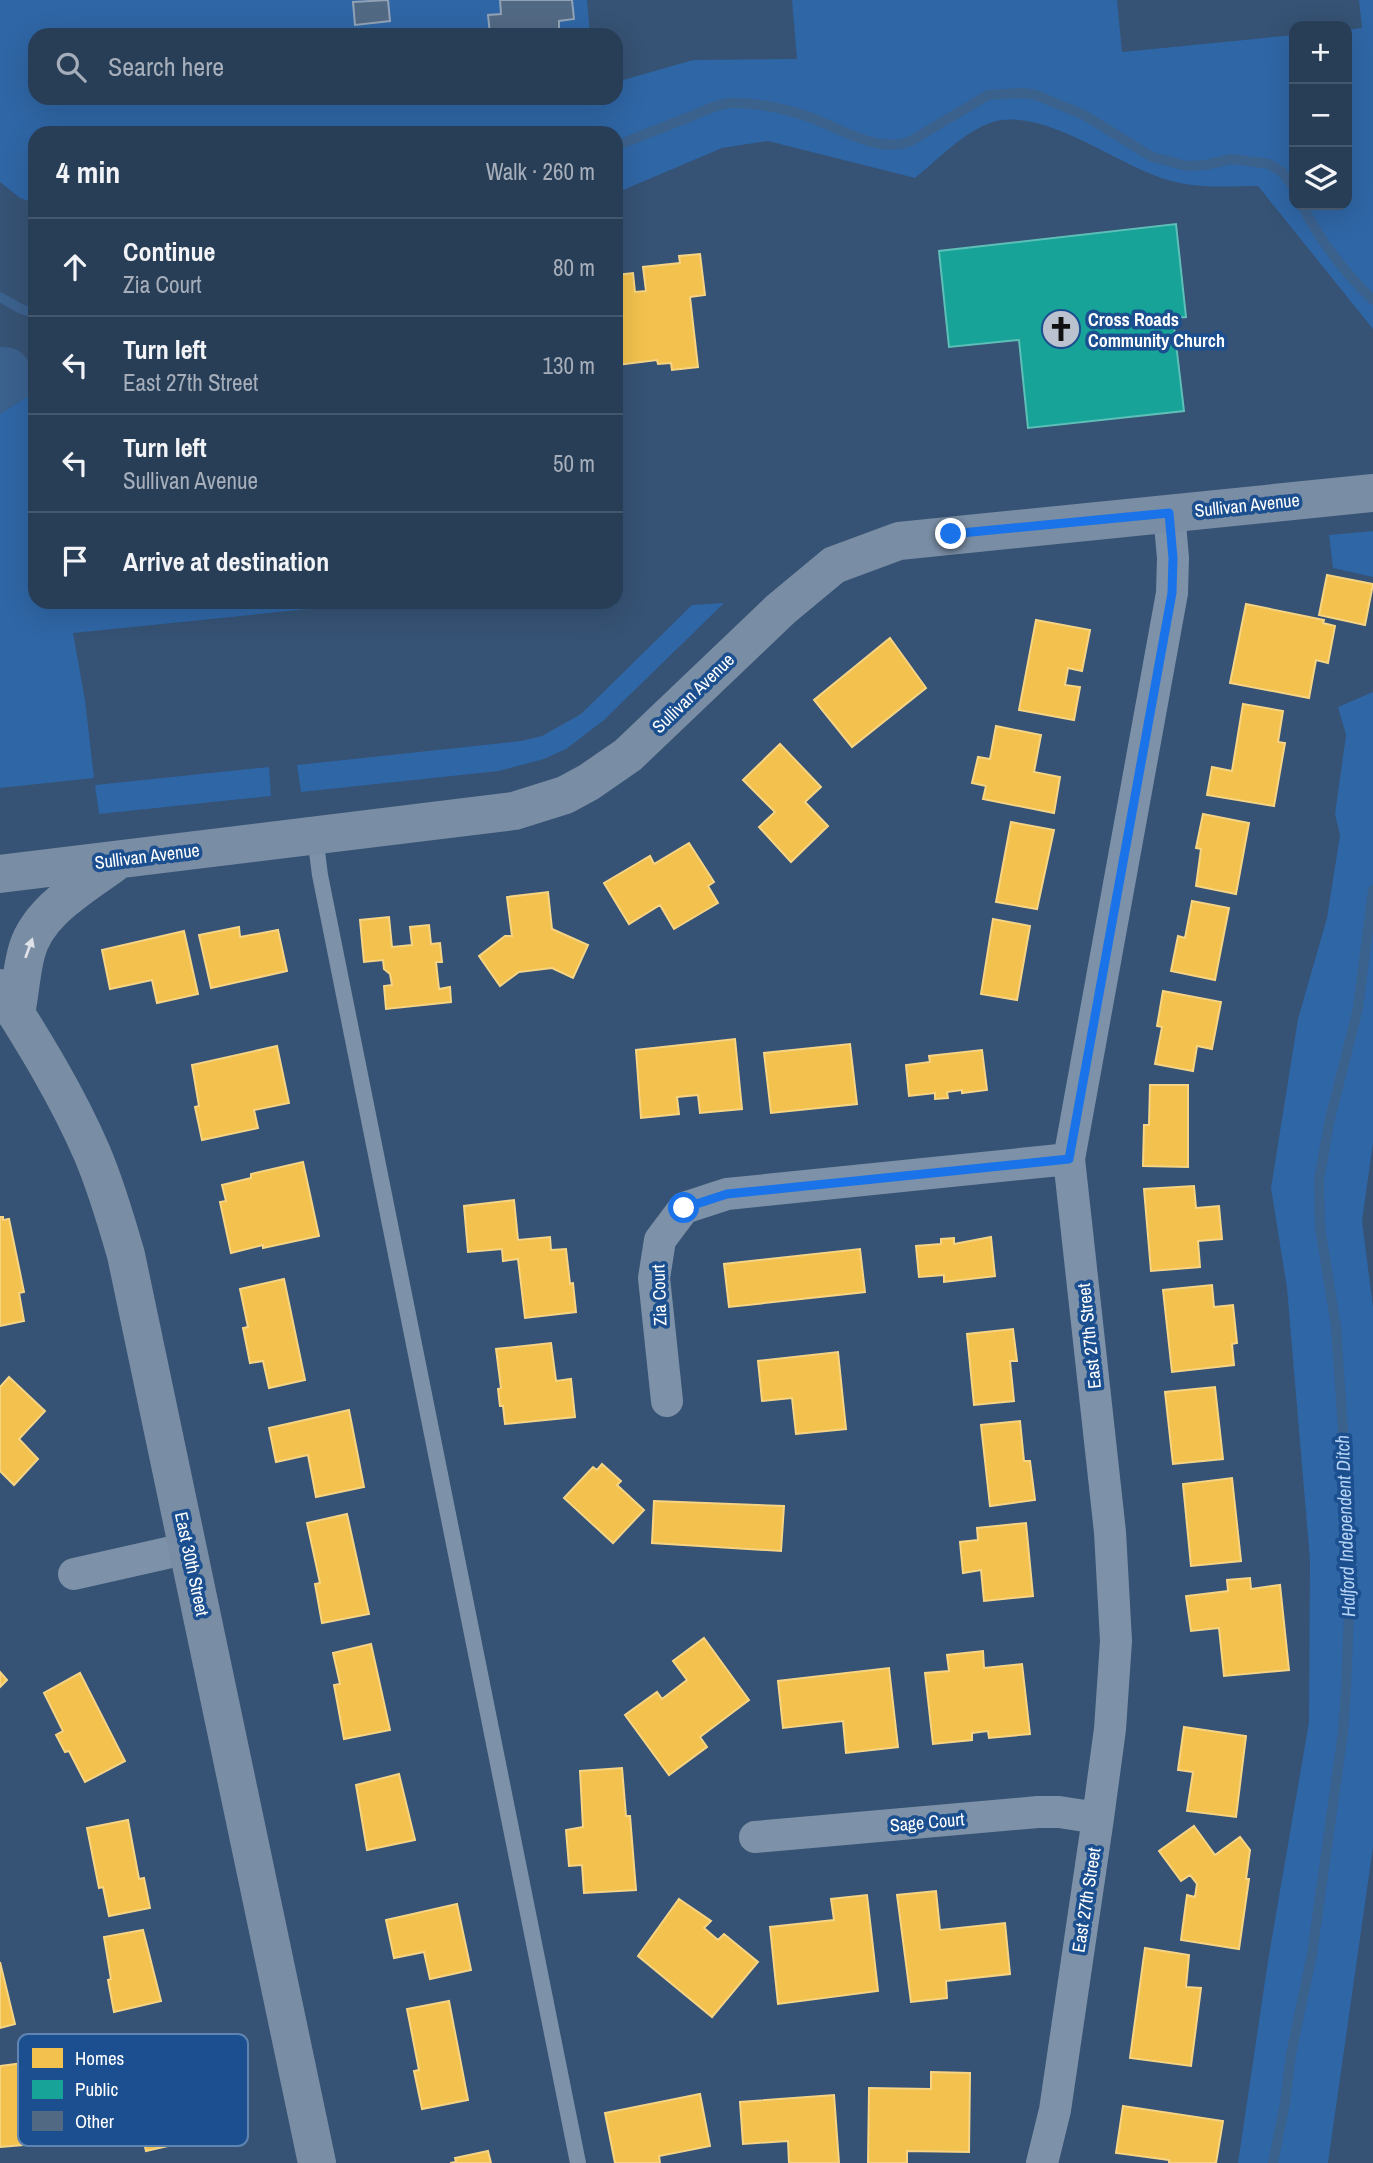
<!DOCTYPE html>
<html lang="en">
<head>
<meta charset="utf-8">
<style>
	body { margin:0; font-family:"Archivo Narrow",sans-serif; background:#344961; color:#f1f3f6 }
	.controls { position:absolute; right:21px; top:21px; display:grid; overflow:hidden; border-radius:14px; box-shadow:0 7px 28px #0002 }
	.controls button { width:63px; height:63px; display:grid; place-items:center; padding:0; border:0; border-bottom:2px solid #44576d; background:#283e57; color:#f1f3f6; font:35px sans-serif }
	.stop { position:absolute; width:21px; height:21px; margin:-16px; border:5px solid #1a73e8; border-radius:50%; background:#fff }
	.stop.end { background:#1a73e8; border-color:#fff; box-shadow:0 2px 7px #0008 }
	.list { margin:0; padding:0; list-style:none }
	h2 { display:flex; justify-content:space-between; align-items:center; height:91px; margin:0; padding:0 28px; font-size:30px }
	h2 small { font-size:23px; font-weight:400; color:#a5aeba }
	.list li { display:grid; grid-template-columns:46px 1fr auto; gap:21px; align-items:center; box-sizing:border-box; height:98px; padding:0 28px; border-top:2px solid #44576d }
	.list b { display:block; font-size:26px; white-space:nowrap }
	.list p { margin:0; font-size:23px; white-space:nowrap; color:#a5aeba }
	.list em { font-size:23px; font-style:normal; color:#a5aeba }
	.icon { flex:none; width:38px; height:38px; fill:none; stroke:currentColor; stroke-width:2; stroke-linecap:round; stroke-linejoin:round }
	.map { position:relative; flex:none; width:1373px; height:2163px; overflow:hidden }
	.search { position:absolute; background:#283e57; box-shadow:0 7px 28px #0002; left:28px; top:28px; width:595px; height:77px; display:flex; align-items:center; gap:18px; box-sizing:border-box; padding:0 24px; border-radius:21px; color:#a5aeba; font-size:26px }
	.panel { position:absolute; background:#283e57; box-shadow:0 7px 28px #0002; left:28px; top:126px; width:595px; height:483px; border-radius:21px }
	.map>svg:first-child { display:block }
</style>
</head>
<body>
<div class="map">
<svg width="1373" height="2163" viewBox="0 0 1373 2163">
	<rect width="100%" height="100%" fill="#365274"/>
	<path fill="#2f66a5" d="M 0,0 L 587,0 L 590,35 L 35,35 L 35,98 L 616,98 L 616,82 L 693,60 L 797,59 L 792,0 L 1117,0 L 1122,52 L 1294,35 L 1294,205 L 1347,205 L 1347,30 L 1362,28 L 1359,0 L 1373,0 L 1373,329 L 1258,186 C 1228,186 1197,189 1168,180 C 1118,166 1045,107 993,122 C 966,130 936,161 915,178 L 768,141 L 722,148 L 616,193 L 616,133 L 35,133 L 35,203 L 20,198 L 0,182 Z
		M 35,354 L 35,602 L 378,602 L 73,633 L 85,700 L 94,778 L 0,788 L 0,414 L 31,394 Z
		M 1373,531 L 1373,577 L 1333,568 L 1329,535 Z
		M 724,603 L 604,720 L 566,749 L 544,759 L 499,771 L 301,792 L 297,765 L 521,741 L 542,736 L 581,714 L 692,605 Z
		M 1373,692 L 1373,1143 L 1362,1221 L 1373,1307 L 1373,1847 L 1328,2163 L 1238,2163 L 1268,1961 L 1309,1722 L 1310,1560 L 1287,1288 L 1271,1188 L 1298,1019 L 1327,918 L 1340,835 L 1335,814 L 1346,735 L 1338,707 Z
		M 269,767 L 271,796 L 99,814 L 95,785 Z"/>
	<path fill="#3b618d" d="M 0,347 C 22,347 25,355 35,373 L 31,394 L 0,414 Z"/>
	<path fill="#f2c14e" stroke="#f6d483" stroke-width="2" d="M 700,254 L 705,295 L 690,297 L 698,367 L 672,370 L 671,363 L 658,364 L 657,360 L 616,365 L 616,275 L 633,273 L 635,292 L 646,291 L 643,267 L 680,263 L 679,256 Z
		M 1327,575 L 1373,584 L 1365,625 L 1319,615 Z
		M 1246,604 L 1324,620 L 1323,623 L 1335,626 L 1328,663 L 1316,660 L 1309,698 L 1230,683 Z
		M 1036,620 L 1090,630 L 1082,671 L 1068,668 L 1065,685 L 1080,687 L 1074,720 L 1019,710 Z
		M 890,638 L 926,688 L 852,747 L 814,700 Z
		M 1243,704 L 1283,711 L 1278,742 L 1285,743 L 1274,806 L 1207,795 L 1212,767 L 1232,771 Z
		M 996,726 L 1041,735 L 1034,772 L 1060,777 L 1054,813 L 983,799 L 986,786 L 972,783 L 978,757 L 990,759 Z
		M 780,744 L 821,787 L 805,802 L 828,826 L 791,862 L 759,827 L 775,812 L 743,780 Z
		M 1203,814 L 1249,823 L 1236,894 L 1196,886 L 1201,849 L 1196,848 Z
		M 1011,822 L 1054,830 L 1037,909 L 996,902 Z
		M 689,843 L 714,882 L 708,886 L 718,903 L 674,929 L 660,905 L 629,924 L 604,883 L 650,856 L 654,864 Z
		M 548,892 L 552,929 L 588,945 L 573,978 L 552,968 L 519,972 L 500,986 L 479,956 L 505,936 L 512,936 L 507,897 Z
		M 1192,901 L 1229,908 L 1215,980 L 1171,971 L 1178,936 L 1185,938 Z
		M 389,917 L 392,947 L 412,945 L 410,927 L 429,925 L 431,944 L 440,943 L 442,962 L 436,962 L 439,989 L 450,987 L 451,1002 L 386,1009 L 384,986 L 392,985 L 390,974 L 384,969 L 383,960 L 364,962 L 360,920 Z
		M 993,919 L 1030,926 L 1017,1000 L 981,994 Z
		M 239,927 L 240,937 L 278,930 L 287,971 L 211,988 L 199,935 Z
		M 184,931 L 198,994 L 157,1003 L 152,980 L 110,989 L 102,950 Z
		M 1163,991 L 1221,1002 L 1212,1049 L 1197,1046 L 1193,1071 L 1155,1064 L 1162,1027 L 1157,1026 Z
		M 735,1039 L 742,1109 L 700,1113 L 698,1095 L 677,1097 L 679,1114 L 641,1118 L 636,1050 Z
		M 850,1044 L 857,1104 L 771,1113 L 764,1053 Z
		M 277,1046 L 289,1103 L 254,1110 L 258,1128 L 202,1140 L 195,1107 L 199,1106 L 192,1065 Z
		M 982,1050 L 987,1090 L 962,1093 L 962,1090 L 947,1092 L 948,1098 L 935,1099 L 935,1093 L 909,1096 L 906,1065 L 930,1062 L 929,1056 Z
		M 1150,1085 L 1188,1085 L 1188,1167 L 1143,1166 L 1144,1125 L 1149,1125 Z
		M 303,1162 L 319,1236 L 263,1248 L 263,1245 L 231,1253 L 220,1202 L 226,1201 L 222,1185 L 251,1178 L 251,1174 Z
		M 1194,1186 L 1196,1208 L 1219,1206 L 1222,1239 L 1198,1241 L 1200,1267 L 1151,1271 L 1144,1189 Z
		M 514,1200 L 518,1240 L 550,1237 L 551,1250 L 566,1249 L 570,1284 L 573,1283 L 576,1312 L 525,1318 L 518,1259 L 503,1261 L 502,1249 L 468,1252 L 464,1206 Z
		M 0,1217 L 3,1217 L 3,1220 L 9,1219 L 24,1292 L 19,1293 L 24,1321 L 0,1326 Z
		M 991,1237 L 995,1276 L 944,1282 L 944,1275 L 919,1277 L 916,1246 L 941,1244 L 941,1239 L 954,1238 L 954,1244 Z
		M 860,1249 L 865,1292 L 729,1307 L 724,1264 Z
		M 284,1279 L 305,1380 L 269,1388 L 263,1361 L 250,1363 L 243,1328 L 248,1327 L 240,1289 Z
		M 1212,1285 L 1214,1307 L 1233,1305 L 1237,1343 L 1232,1344 L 1234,1365 L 1172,1372 L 1163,1290 Z
		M 1013,1329 L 1017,1361 L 1010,1361 L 1014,1401 L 974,1405 L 967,1334 Z
		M 551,1343 L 556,1381 L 571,1379 L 575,1417 L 505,1424 L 503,1406 L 500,1406 L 498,1389 L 501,1388 L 496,1349 Z
		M 838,1352 L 846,1429 L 796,1434 L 792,1398 L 762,1401 L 758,1361 Z
		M 9,1377 L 45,1411 L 19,1439 L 38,1459 L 14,1485 L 0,1471 L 0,1387 Z
		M 1215,1387 L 1223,1459 L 1173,1464 L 1165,1392 Z
		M 349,1410 L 364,1487 L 316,1497 L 308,1455 L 276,1462 L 269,1428 Z
		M 1020,1421 L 1024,1461 L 1030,1461 L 1035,1500 L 990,1506 L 981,1425 Z
		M 602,1464 L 621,1481 L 617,1485 L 644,1510 L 613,1543 L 564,1498 L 593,1467 L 597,1470 Z
		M 1232,1478 L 1241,1561 L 1191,1566 L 1183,1484 Z
		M 654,1501 L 784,1506 L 781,1551 L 652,1543 Z
		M 347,1514 L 369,1614 L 322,1623 L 315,1584 L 320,1583 L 307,1523 Z
		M 1026,1523 L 1033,1596 L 984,1601 L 981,1570 L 963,1573 L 960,1542 L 978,1540 L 977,1528 Z
		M 1250,1578 L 1251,1589 L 1280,1585 L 1289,1670 L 1224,1676 L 1219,1628 L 1191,1631 L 1186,1596 L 1228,1591 L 1227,1580 Z
		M 704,1638 L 749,1700 L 700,1737 L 707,1747 L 669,1775 L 625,1715 L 657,1692 L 662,1699 L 687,1680 L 673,1661 Z
		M 371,1644 L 390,1730 L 344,1739 L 334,1685 L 340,1684 L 333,1653 Z
		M 983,1651 L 984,1668 L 1022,1664 L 1030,1734 L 989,1738 L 988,1731 L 972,1733 L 972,1740 L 933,1744 L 925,1673 L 949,1671 L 947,1655 Z
		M 889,1668 L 898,1747 L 846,1753 L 843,1721 L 783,1728 L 778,1681 Z
		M 0,1672 L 7,1680 L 0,1687 Z
		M 80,1673 L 125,1761 L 85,1782 L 69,1751 L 65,1752 L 56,1735 L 63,1731 L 44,1693 Z
		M 1184,1727 L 1246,1736 L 1236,1817 L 1187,1811 L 1193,1772 L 1178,1770 Z
		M 622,1768 L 626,1816 L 630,1816 L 636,1890 L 584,1893 L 582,1865 L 569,1866 L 566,1830 L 583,1827 L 580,1771 Z
		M 399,1774 L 415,1840 L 367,1850 L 356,1785 Z
		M 128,1820 L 139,1879 L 144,1878 L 150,1908 L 109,1916 L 103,1887 L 99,1888 L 87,1828 Z
		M 1194,1826 L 1215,1855 L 1240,1837 L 1250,1850 L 1246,1879 L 1249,1879 L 1239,1949 L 1181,1940 L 1187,1895 L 1195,1897 L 1197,1884 L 1190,1875 L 1181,1881 L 1159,1851 Z
		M 936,1891 L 940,1930 L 1005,1923 L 1010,1974 L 946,1981 L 947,1998 L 911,2002 L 897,1895 Z
		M 867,1895 L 878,1991 L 778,2004 L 770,1927 L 834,1920 L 831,1899 Z
		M 679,1899 L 711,1921 L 704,1928 L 718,1940 L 724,1934 L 758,1962 L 712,2017 L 638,1956 Z
		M 457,1904 L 471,1970 L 430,1979 L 424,1952 L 394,1958 L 386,1920 Z
		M 143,1930 L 161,2001 L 114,2012 L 108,1980 L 111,1979 L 104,1937 Z
		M 1145,1948 L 1189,1955 L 1186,1987 L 1201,1988 L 1191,2066 L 1130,2058 Z
		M 0,1962 L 15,2024 L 0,2028 Z
		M 449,2001 L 468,2100 L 422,2109 L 414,2071 L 419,2070 L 407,2009 Z
		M 175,2054 L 194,2140 L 146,2151 L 133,2097 L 142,2094 L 135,2062 Z
		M 30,2062 L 34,2094 L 18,2096 L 23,2145 L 0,2147 L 0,2066 Z
		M 931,2072 L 970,2073 L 969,2152 L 907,2151 L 907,2163 L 868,2163 L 869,2088 L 931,2089 Z
		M 700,2094 L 710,2146 L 659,2156 L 660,2163 L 615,2163 L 605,2113 Z
		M 834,2095 L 839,2163 L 789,2163 L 788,2141 L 743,2144 L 740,2102 Z
		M 1123,2106 L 1223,2121 L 1216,2163 L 1169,2163 L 1169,2160 L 1116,2153 Z
		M 488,2151 L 491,2163 L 450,2163 L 456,2162 L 455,2158 Z"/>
	<path fill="#17a398" stroke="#5dbfb7" stroke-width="2" d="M 1176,224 L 1186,317 L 1173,318 L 1184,411 L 1028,428 L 1019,340 L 949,347 L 939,251 Z"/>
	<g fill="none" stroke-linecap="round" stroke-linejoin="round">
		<path stroke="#3b618d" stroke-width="10" d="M 616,146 C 641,136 666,126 692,116 C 704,111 719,103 733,103 C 759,103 787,109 812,118 C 841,129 877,153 909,142 L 988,95 L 1023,93 L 1036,95 L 1084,115 L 1152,157 L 1187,166 L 1205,165 L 1232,159 L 1269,164 L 1282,172 L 1294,188
			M 1302,205 C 1320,241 1344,272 1373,300
			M 0,297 L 21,309 L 35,313
			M 1273,2163 L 1285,2103 L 1291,2054 L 1312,1954 L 1343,1732 L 1346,1690 L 1350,1584 L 1344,1445 L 1336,1327 L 1320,1227 L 1319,1181 L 1329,1123 L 1358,1008 L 1373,890"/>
	</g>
	<path fill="#526984" stroke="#92a2b6" stroke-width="2" d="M 388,0 L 390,21 L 355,25 L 353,2 Z
		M 500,0 L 572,0 L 574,19 L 559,21 L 559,35 L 490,34 L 488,15 L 501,14 Z
		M 321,127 L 321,133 L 279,133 L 279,128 Z"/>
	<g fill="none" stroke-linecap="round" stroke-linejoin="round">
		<path stroke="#7d92a8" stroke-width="16" d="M 315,836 L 320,875 L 578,2163"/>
		<path stroke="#7d92a8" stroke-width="32" d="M 667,1401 L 654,1278 L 660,1240 L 684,1208 L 727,1194 L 1069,1159
			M 74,1574 L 189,1548
			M 755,1837 L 1038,1812 L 1059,1812 L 1098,1818
			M 1042,2163 L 1055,2110 L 1098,1818 L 1110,1729 L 1116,1641 L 1110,1532 L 1069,1159 L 1172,593 L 1173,558 L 1169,513"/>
		<path stroke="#798da4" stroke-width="38" d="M 0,874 L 514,811 L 565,795 L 589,782 L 628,755 L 781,609 L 834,565 L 899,541 L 1373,493
			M 0,988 C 34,1042 67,1095 92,1153 C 106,1186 116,1220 126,1255 L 317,2163
			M 16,1014 C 20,994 21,974 26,954 C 36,911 84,886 117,861"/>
	</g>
	<defs><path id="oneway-solid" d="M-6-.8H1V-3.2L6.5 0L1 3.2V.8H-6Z" transform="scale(1.75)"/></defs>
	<use fill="#dee2e8" href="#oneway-solid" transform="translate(29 948) rotate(-70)"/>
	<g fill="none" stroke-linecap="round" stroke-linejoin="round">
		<path stroke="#1a73e8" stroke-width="9" d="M 684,1208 L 727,1194 L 1069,1159 L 1172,593 L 1173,558 L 1169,513 L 951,534"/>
	</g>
	<defs>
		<g id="church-disc" transform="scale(2.0125)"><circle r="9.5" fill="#b9c2ce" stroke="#1b4f8f"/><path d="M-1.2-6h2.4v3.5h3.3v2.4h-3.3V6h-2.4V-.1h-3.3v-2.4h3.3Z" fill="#111"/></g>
	</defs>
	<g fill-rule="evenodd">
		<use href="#church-disc" x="1061" y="329"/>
	</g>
	<g text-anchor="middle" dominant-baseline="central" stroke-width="7" stroke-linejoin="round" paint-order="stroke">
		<g font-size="18" font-weight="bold" fill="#fff" stroke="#1b4f8f" text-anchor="start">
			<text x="1088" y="319">Cross Roads<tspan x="1088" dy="21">Community Church</tspan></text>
		</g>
		<g font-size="18" fill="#fff" stroke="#1b4f8f">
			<text transform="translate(1247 505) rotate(-6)">Sullivan Avenue</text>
			<text transform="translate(693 693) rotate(-44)">Sullivan Avenue</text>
			<text transform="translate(147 856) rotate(-7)">Sullivan Avenue</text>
			<text transform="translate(659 1295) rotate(-92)">Zia Court</text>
			<text transform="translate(1089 1336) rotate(-96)">East 27th Street</text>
			<text transform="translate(192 1564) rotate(78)">East 30th Street</text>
			<text transform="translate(927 1822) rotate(-5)">Sage Court</text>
			<text transform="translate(1086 1900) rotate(-81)">East 27th Street</text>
		</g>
		<g font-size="19" font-style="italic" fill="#b5d3f5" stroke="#1b4f8f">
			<text transform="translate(1345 1526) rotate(-92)">Halford Independent Ditch</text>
		</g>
	</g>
	<rect x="18" y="2034" width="230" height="112" rx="10" fill="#1b4f8f" stroke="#5f84b1" stroke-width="2"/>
	<rect x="32" y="2048" width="31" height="20" fill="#f2c14e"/>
	<rect x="32" y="2080" width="31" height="19" fill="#17a398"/>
	<rect x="32" y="2111" width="31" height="20" fill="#526984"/>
	<g font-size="19" fill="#fff">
		<text x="75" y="2065">Homes</text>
		<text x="75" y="2096">Public</text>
		<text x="75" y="2128">Other</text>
	</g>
</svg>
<div class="controls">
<button>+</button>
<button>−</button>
<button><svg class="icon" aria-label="layers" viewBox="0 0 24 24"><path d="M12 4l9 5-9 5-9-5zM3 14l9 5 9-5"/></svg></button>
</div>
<div class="stop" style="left:684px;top:1208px"></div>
<div class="stop end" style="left:951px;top:534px"></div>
<div class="search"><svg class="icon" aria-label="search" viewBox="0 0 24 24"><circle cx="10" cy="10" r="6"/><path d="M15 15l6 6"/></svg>Search here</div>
<section class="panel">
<h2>4 min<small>Walk · 260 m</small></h2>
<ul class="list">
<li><svg class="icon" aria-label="ahead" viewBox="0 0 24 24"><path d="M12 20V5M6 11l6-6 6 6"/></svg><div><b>Continue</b><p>Zia Court</p></div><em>80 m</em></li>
<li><svg class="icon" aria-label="left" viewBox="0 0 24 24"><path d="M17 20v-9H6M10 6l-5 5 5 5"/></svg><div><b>Turn left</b><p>East 27th Street</p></div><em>130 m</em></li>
<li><svg class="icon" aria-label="left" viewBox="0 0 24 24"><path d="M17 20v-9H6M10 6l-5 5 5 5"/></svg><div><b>Turn left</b><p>Sullivan Avenue</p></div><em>50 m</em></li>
<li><svg class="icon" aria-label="arrive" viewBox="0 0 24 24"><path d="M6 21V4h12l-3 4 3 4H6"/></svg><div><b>Arrive at destination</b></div></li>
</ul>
</section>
</div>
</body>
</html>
